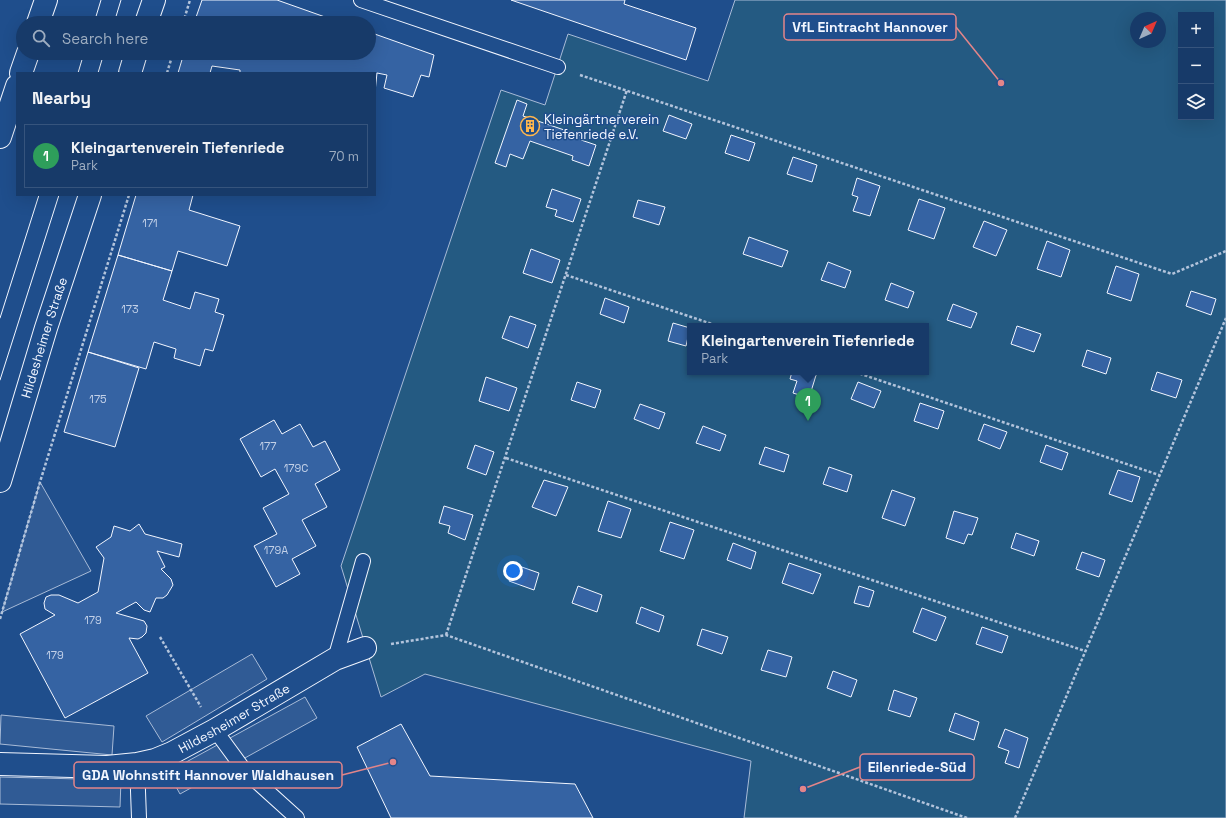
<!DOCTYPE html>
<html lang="en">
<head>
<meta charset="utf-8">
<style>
	body { margin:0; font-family:"Space Grotesk",sans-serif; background:#244571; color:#f1f3f6 }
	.controls { position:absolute; right:12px; top:12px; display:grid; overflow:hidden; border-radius:0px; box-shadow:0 4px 16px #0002 }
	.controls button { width:36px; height:36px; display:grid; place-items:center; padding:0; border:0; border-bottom:1px solid #36547d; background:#173a69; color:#f1f3f6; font:20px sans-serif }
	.compass { position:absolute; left:1130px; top:12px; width:36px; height:36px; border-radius:50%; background:#173a69; box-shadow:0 4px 16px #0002; rotate:44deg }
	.you { position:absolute; left:513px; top:571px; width:14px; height:14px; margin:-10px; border:3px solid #fff; border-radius:50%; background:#1a73e8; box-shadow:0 0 0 6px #1a73e833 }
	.badge { display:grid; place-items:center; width:26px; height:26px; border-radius:50%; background:#ffb74d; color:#fff; font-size:13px; font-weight:700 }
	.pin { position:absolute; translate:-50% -33px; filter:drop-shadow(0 1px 2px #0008) }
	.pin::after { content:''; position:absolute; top:21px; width:14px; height:12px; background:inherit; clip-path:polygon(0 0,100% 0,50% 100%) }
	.popup { position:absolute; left:687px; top:323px; width:242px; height:52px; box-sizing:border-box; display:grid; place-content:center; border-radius:0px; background:#173a69; filter:drop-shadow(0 1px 3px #0005); font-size:13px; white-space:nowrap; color:#9eadc0 }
	.popup b { font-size:15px; color:#f1f3f6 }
	.popup::after { content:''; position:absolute; left:50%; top:100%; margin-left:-8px; border:8px solid transparent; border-top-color:#173a69 }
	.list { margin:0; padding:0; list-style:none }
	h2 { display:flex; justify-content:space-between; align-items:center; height:52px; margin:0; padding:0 16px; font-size:17px }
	h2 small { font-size:13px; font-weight:400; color:#9eadc0 }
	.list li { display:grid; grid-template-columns:26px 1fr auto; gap:12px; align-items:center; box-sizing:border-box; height:64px; margin:0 8px 8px; padding:0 8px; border:1px solid #36547d; border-radius:0px }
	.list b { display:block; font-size:15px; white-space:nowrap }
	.list p { margin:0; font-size:13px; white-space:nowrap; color:#9eadc0 }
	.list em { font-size:13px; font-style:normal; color:#9eadc0 }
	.icon { flex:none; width:22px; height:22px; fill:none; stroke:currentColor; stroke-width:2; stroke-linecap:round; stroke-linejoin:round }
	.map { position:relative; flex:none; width:1226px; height:818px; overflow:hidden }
	.search { position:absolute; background:#173a69; box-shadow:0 4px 16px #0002; left:16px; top:16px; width:360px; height:44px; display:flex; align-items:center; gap:10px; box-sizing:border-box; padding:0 14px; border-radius:22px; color:#9eadc0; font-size:15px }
	.panel { position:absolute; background:#173a69; box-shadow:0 4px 16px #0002; left:16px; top:72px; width:360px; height:124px; border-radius:0px }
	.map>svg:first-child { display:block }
</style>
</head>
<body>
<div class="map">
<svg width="1226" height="818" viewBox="0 0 1226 818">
	<rect width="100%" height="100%" fill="#1f4e8c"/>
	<path fill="#245a82" stroke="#a8bbd7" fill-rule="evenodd" d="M 735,0 L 1226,0 L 1226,818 L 744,818 L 751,761 L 425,674 L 381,697 L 341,566 L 501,90 L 545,105 L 568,34 L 708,81 ZM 1181,15 L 1211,15 L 1211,117 L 1181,117 ZM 1136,18 L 1160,18 L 1160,42 L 1136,42 ZM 690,326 L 926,326 L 926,372 L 690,372 Z"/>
	<path fill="#305b95" stroke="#a8bbd7" d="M 40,482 L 91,571 L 2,612 Z
		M 252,654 L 267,679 L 162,742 L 146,716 Z
		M 305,697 L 317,718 L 180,794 L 168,772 Z
		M 1,715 L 114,726 L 112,755 L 0,744 Z
		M 0,777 L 121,780 L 120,807 L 0,804 Z"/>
	<path fill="#3563a3" stroke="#f2f6ff" d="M 202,0 L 277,0 L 342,23 L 194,23 Z
		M 511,0 L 625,0 L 624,4 L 696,28 L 686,60 Z
		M 369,32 L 434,55 L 429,77 L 421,75 L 413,97 L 384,88 L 387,75 L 377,73 L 375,92 L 375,73 L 240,73 L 240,70 L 212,66 L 210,73 L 178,73 L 184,53 L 369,53 Z
		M 517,100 L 527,104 L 523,116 L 582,136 L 581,140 L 596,145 L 589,166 L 572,160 L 573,156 L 530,141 L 523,159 L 510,154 L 506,167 L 495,163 Z
		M 669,115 L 692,124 L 686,139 L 663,131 Z
		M 731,135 L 755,143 L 749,161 L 725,153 Z
		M 793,157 L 817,165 L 812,182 L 787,174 Z
		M 857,178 L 880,186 L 870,216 L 853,211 L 858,197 L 852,195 Z
		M 552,189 L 581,199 L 573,222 L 555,216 L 557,210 L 546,207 Z
		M 136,195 L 193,195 L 189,210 L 240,226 L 227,266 L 178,251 L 172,271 L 118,255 Z
		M 919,199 L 945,208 L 934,239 L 908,230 Z
		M 638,200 L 665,207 L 659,225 L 633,217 Z
		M 984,221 L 1007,230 L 996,256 L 973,247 Z
		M 749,237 L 788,251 L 782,267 L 743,254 Z
		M 1047,241 L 1070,250 L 1061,277 L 1037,269 Z
		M 531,249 L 560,260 L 552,283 L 523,273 Z
		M 118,255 L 172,271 L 163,300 L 190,309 L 195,292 L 219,299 L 215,312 L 224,315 L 213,351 L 205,349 L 200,366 L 174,358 L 176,349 L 154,342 L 146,369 L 88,352 Z
		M 828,262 L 851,271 L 845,288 L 821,280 Z
		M 1116,266 L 1139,274 L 1131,301 L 1107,293 Z
		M 891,283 L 914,292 L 908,308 L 885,300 Z
		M 1191,291 L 1216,299 L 1211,315 L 1186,306 Z
		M 605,298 L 629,307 L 624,323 L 600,314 Z
		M 953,304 L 977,313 L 971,328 L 947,320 Z
		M 510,316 L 536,325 L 528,348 L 502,338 Z
		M 673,323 L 690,328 L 686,346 L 668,341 Z
		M 1017,326 L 1041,334 L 1034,352 L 1011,344 Z
		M 1087,350 L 1111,358 L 1106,374 L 1082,366 Z
		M 88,352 L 139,368 L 115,447 L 64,432 Z
		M 792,372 L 817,372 L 809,398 L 793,393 L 797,381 L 790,379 Z
		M 1157,372 L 1182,380 L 1176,398 L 1151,390 Z
		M 486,377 L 517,388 L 509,411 L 479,401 Z
		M 577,382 L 601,390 L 595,408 L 571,400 Z
		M 858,382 L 881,391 L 874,408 L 851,399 Z
		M 920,403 L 944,411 L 938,429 L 914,421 Z
		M 640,404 L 665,413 L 659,429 L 634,419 Z
		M 274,420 L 282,434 L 300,424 L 313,447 L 325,441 L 340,470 L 315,484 L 327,507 L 302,520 L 316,546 L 292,559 L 300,574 L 276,587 L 254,546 L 277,534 L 263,508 L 289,494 L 275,469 L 261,477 L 240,439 Z
		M 984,424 L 1007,432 L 1000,449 L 978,440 Z
		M 703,426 L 726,435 L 720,451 L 696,443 Z
		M 475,445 L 494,452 L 486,475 L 467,468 Z
		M 1046,445 L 1068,453 L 1062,470 L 1040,462 Z
		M 765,447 L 789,455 L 784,472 L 759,464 Z
		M 829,467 L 852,475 L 847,492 L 823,484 Z
		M 1118,470 L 1140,477 L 1132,502 L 1109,494 Z
		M 544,480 L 568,487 L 556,516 L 532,507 Z
		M 892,490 L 915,498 L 905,526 L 882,518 Z
		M 608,501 L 631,509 L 621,538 L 598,531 Z
		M 444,506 L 473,515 L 465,540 L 448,533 L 450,526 L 439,523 Z
		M 954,511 L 978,518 L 972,535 L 968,534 L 964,544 L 946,538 Z
		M 670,522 L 694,530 L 684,559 L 660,551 Z
		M 139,524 L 145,534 L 182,544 L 179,557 L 157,551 L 165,567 L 161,569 L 171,579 L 173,585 L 167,595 L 163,598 L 156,598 L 150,612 L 144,610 L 136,602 L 116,613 L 144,621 L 147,626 L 146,633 L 142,637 L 138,639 L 129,638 L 148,673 L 65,718 L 20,634 L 55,615 L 45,609 L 44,603 L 46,597 L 51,595 L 59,595 L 78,603 L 98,592 L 104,558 L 96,547 L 111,537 L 114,526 L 130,531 Z
		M 1016,533 L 1039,541 L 1034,556 L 1011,548 Z
		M 733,543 L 756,552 L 751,569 L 727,560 Z
		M 1082,552 L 1105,560 L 1099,577 L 1076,569 Z
		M 789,563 L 821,574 L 813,594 L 782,583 Z
		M 516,565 L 539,573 L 534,590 L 509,581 Z
		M 578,586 L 602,595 L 597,612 L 572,603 Z
		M 859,586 L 874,591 L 869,607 L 854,603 Z
		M 641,607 L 664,616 L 659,632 L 636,623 Z
		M 922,608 L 946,617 L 936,641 L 913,632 Z
		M 982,627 L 1008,636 L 1002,653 L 976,644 Z
		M 702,629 L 728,637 L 722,654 L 697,645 Z
		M 768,650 L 792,657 L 786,677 L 761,670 Z
		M 833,671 L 857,680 L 851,697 L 827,688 Z
		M 894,690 L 917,698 L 910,717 L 888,710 Z
		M 955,713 L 979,722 L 974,740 L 949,731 Z
		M 401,724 L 430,776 L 575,784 L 593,818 L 391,818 L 357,747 Z
		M 1005,729 L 1028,738 L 1019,768 L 1005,763 L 1009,751 L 998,747 Z"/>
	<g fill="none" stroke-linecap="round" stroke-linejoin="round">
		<g stroke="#f2f6ff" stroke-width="16">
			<path id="service" d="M 361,0 L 558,67
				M 335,659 L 363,561
				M 215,730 L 245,771 L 297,818
				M 137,764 L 139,818"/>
		</g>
		<g stroke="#f2f6ff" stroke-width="24">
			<g id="minor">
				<path id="s1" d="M 0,764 L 107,767 L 137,764 L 155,760 L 172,753 L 215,730 L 335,659 L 365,648"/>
			</g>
		</g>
		<g stroke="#f2f6ff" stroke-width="24">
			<g id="secondary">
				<path d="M 38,23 L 46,0"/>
				<path d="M 146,23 L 154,0"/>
				<path d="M 21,73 L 28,53"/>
				<path d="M 130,73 L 136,53"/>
				<path d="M 0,137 L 17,86"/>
				<path id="s2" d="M 0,481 L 46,328 L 90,195"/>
			</g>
		</g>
		<path stroke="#b3c4dc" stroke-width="2.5" stroke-dasharray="3 2" stroke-linecap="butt" d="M 183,23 L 190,0
			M 167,73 L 173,53
			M 580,75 L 1172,274 L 1226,251
			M 566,275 L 718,326
			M 855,372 L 1159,475
			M 506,458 L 1085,651
			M 0,619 L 40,482 L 129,195
			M 446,635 L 627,90
			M 160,637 L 201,707
			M 391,644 L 446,635 L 967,818
			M 1015,818 L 1226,318"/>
		<use href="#service" stroke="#1f4e8c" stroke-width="14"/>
		<use href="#minor" stroke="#1f4e8c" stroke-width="22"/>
		<use href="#secondary" stroke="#1f4e8c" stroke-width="22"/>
		<path stroke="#f2f6ff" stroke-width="1" d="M 94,23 L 101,0
			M 114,23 L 121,0
			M 78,73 L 84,53
			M 98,73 L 104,53
			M 0,318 L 39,195
			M 0,380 L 59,195"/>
	</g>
	<defs>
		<g id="building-ring" transform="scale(1)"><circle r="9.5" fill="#1f4e8c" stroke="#ffb74d" stroke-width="1.5"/><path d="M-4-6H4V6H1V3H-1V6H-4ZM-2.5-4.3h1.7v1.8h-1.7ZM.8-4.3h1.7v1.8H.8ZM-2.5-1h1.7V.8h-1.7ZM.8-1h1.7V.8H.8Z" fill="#ffb74d"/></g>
	</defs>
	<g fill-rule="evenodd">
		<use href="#building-ring" x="530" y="126"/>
	</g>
	<g text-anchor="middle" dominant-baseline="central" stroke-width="3" stroke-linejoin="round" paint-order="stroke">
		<g font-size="11" fill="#c3d1e8">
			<text x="150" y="223">171</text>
			<text x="130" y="309">173</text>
			<text x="98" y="399">175</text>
			<text x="268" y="446">177</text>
			<text x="296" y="468">179C</text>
			<text x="276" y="550">179A</text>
			<text x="93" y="620">179</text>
			<text x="55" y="655">179</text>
		</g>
		<g font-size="13" fill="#f2f6ff" stroke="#1f4e8c" text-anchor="start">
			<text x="544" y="119">Kleingärtnerverein<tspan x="544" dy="15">Tiefenriede e.V.</tspan></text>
		</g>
		<g font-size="13" fill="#f2f6ff" stroke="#1f4e8c">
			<text stroke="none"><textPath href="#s2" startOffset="150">Hildesheimer Straße</textPath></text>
			<text stroke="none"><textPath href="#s1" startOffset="245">Hildesheimer Straße</textPath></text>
		</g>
	</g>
	<path fill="none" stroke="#e38589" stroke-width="1.5" d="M1001 83L956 27M803 789L860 767M393 762L342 775"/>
	<g fill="#e38589" stroke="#1f4e8c" stroke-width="1.5">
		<circle cx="1001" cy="83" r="4"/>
		<circle cx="803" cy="789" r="4"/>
		<circle cx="393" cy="762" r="4"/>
	</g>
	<g fill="#1f4e8c" stroke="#e38589" stroke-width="1.5">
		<rect x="784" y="14" width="172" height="26" rx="4"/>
		<rect x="860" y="754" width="114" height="26" rx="4"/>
		<rect x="74" y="762" width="268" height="26" rx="4"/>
	</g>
	<g font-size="14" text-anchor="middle" font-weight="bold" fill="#f2f6ff">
		<text x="870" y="32">VfL Eintracht Hannover</text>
		<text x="917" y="772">Eilenriede-Süd</text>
		<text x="208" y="780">GDA Wohnstift Hannover Waldhausen</text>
	</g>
</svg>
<div class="controls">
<button>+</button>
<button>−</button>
<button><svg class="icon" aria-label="layers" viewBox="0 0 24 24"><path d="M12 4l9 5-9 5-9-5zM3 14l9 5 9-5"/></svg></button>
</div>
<svg class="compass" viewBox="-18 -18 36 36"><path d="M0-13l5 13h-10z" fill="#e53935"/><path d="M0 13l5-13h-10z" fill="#9eadc0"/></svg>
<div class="you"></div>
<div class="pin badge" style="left:808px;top:421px;background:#2e9e5b">1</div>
<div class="popup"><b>Kleingartenverein Tiefenriede</b>Park</div>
<div class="search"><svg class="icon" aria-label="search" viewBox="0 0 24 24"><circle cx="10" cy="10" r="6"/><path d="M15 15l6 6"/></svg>Search here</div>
<section class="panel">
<h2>Nearby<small></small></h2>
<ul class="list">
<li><span class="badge" style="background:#2e9e5b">1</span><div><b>Kleingartenverein Tiefenriede</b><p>Park</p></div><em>70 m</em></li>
</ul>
</section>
</div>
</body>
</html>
